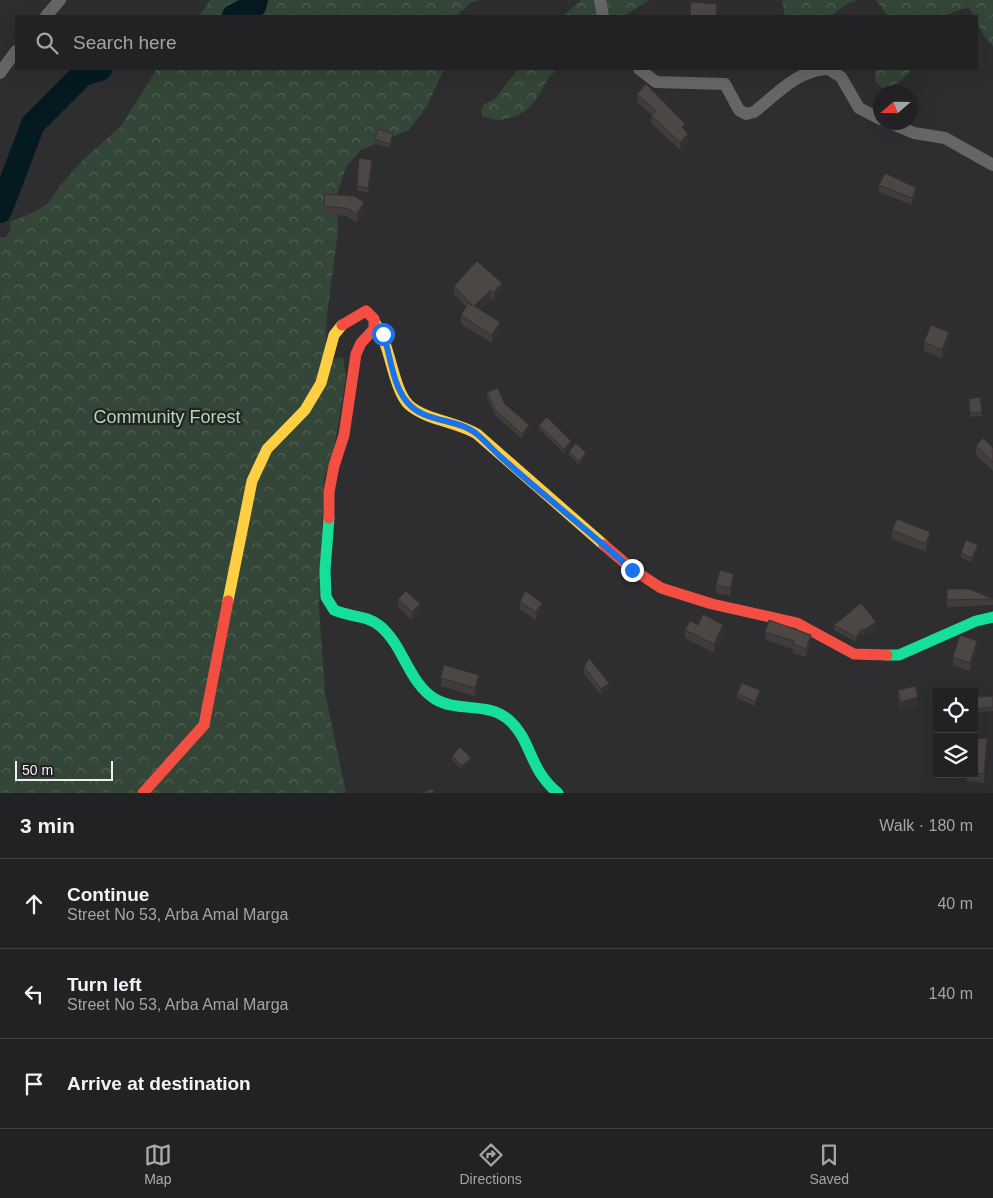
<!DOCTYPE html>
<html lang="en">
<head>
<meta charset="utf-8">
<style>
	body { margin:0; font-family:Helvetica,sans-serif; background:#2a2a2c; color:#f1f3f6 }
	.controls { position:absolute; right:15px; bottom:15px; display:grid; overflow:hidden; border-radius:0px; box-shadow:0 5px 20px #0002 }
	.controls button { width:45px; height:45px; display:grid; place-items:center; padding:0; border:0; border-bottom:1px solid #3f3f41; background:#222224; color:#f1f3f6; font:25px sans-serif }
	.compass { position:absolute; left:873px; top:85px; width:45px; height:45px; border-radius:50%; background:#222224; box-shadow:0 5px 20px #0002; rotate:250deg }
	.scale { position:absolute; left:15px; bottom:12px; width:98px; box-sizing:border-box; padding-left:5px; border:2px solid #f0eef1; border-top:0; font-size:14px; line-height:18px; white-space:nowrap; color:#f0eef1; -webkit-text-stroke:4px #242227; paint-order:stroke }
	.stop { position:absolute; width:15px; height:15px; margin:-11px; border:4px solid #1a73e8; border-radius:50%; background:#fff }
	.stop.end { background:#1a73e8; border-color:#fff; box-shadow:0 1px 5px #0008 }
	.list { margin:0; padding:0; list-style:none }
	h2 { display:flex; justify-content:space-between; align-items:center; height:65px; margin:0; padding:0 20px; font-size:21px }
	h2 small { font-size:16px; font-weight:400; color:#a2a4a6 }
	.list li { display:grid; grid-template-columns:32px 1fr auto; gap:15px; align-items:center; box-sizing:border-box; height:90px; padding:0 20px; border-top:1px solid #3f3f41 }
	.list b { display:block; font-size:19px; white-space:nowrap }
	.list p { margin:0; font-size:16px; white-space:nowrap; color:#a2a4a6 }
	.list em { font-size:16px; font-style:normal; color:#a2a4a6 }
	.icon { flex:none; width:28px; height:28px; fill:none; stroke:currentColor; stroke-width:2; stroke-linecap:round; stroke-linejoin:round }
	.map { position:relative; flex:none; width:993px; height:793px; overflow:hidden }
	.search { position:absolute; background:#222224; box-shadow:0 5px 20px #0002; left:15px; right:15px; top:15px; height:55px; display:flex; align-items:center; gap:12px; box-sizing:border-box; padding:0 18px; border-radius:0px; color:#a2a4a6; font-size:19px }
	.sheet { height:335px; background:#222224 }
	nav { display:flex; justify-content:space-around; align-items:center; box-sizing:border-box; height:70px; border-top:1px solid #3f3f41; background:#222224; font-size:14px; color:#a2a4a6 }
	nav a { display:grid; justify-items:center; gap:2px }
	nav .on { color:#acaaad }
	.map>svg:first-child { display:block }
</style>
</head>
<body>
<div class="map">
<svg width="993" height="793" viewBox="0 0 993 793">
	<defs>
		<pattern id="forest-crowns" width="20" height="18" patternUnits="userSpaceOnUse" patternTransform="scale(1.25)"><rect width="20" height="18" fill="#344637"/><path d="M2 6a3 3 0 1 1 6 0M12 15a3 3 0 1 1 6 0" fill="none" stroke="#526154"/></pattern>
	</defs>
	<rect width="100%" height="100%" fill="#2e2d30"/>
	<path fill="url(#forest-crowns)" d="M 210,0 L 480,0 L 470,3 L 457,16 L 199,16 Z
		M 581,0 L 649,0 L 625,16 L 563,16 Z
		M 782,0 L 857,0 L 847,4 L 831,16 L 785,16 Z
		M 876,0 L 993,0 L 993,46 C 985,39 977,27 977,16 L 974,16 L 969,8 L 958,10 L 945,16 L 888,16 Z
		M 157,69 L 444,69 L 427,106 L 409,130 L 361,150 L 346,167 L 337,195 L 338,232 L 327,315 L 325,361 L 343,357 L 346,378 L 333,455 L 324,478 L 319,607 L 325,692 L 346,793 L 0,793 L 0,237 L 4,238 L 11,231 L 10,222 L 34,212 L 48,203 L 60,186 L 82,161 L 121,126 Z
		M 518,69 L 556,69 C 537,90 540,109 509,118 C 499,121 492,120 482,116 L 481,109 L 484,104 L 494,100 Z
		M 875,69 L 912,69 C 903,80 897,86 882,88 L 875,81 Z"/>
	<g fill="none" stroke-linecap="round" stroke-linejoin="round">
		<path stroke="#051a20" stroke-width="24" d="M 234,16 L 254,6 L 256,0
			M 0,211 L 33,124 L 83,74 L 100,69"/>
		<path stroke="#666567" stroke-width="12" d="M 600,0 L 603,16
			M 46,16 L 60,0
			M 639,69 L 656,82 L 725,84 L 739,110 L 746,114 L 754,112 C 776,95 796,71 826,69
			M 828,69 L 841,77 L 859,108 L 880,119
			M 0,73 L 16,51
			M 888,122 L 914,133 L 945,138 L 993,165"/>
		<path stroke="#16e098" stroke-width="11" d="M 329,518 L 325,570 L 326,597 L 334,610 C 349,617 367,615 380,626 C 404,646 408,682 435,699 C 458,713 489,701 510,721 C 532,741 529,770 558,793
			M 887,655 L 899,655 L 976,621 L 993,617"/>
		<path stroke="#ffcf43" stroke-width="11" d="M 375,323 C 391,345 393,390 409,405 C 426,420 457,422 477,434 L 604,545
			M 228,601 L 252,481 L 267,449 L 305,410 L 321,383 L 334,335 L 342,325"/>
		<path stroke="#f24e42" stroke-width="11" d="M 329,518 L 329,492 L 334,466 L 344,435 L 356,354 L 361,343 L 374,329 L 374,319 L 366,311 L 342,325
			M 604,545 L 632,569 L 661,588 L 712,604 L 797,623 L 854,654 L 887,655
			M 143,793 L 204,725 L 228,601"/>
	</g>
	<path fill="#413c3b" d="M 637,94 L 685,130 L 688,141 L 680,150 L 651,123 L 652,115 L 637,102 Z
		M 393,138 L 390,148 L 375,144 L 375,139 Z
		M 372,164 L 368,193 L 357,190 L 357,186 Z
		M 879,185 L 916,196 L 912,205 L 879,192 Z
		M 364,202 L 364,210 L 357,223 L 346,216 L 324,214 L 324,206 Z
		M 454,286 L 502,291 L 494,300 L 491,298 L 479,310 L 500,331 L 492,343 L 461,324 L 461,315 L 466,307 L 454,294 Z
		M 949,341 L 942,358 L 924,351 L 924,342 Z
		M 487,392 L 504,403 L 529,431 L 522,439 L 495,415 L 487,398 Z
		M 969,399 L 982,412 L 982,416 L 970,417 Z
		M 539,425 L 571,446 L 564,453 L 539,429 Z
		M 976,446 L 993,448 L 993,471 L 976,455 Z
		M 569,451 L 586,457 L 579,465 L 569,455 Z
		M 892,530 L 930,540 L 926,552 L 892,539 Z
		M 978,549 L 972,562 L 961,558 L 961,553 Z
		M 734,583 L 730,596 L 716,593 L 716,585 Z
		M 947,589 L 993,598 L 993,605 L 947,607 Z
		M 398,599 L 420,612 L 412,620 L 398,607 Z
		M 520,602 L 542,611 L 536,620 L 520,610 Z
		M 698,625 L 723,634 L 714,653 L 685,638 L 685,630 Z
		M 834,625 L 876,628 L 864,636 L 862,634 L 856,642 L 834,630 Z
		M 765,632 L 811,644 L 806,657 L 793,653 L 793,649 L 765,640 Z
		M 977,649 L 970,671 L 953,666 L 953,657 Z
		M 584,667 L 609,689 L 601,695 L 584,674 Z
		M 441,678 L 479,683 L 475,696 L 441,686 Z
		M 898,690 L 918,706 L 901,710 L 898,698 Z
		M 737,693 L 760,695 L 755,706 L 737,698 Z
		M 974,696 L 977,697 L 993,696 L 993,711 L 974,713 Z
		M 974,738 L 987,747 L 984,783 L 967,781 L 967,774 L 974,774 Z
		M 452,756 L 471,762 L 462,770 L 452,760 Z"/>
	<path fill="#353130" d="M 393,134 L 393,138 L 390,148 L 390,144 Z
		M 688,134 L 688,141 L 680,150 L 680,142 Z
		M 916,188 L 916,196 L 912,205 L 912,198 Z
		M 364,202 L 364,210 L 357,223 L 357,214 Z
		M 502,283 L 502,291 L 494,300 L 494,292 Z
		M 491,290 L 491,298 L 474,315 L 474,306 Z
		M 500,322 L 500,331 L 492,343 L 492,335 Z
		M 949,332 L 949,341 L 942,358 L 942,350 Z
		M 529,425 L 529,431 L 522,439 L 522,434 Z
		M 571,441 L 571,446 L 564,453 L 564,449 Z
		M 586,453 L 586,457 L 579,465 L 579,461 Z
		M 930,532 L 930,540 L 926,552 L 926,544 Z
		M 978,545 L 978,549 L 972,562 L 972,558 Z
		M 734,574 L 734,583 L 730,596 L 730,588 Z
		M 542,603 L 542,611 L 536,620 L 536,612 Z
		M 420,604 L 420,612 L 412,620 L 412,612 Z
		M 876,622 L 876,628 L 864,636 L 864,630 Z
		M 723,625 L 723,634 L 714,653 L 714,644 Z
		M 862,629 L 862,634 L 856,642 L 856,637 Z
		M 811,635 L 811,644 L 806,657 L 806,649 Z
		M 977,641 L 977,649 L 970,671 L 970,663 Z
		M 479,675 L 479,683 L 475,696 L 475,688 Z
		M 609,683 L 609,689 L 601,695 L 601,689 Z
		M 760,690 L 760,695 L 755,706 L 755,702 Z
		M 918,697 L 918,706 L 901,710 L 901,702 Z
		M 471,758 L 471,762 L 462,770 L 462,766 Z"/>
	<path fill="#4c4645" stroke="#353130" d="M 691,2 L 717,4 L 716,16 L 690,16 Z
		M 646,84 L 685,124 L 682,127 L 688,134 L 680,142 L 651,115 L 656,111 L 637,94 Z
		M 378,129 L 393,134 L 390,144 L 375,139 Z
		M 359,158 L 372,160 L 368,188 L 357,186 Z
		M 885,173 L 916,188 L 912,198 L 879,185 Z
		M 325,194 L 354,196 L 364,202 L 357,214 L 346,208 L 324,206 Z
		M 477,261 L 502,283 L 494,292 L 491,290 L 474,306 L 500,322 L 492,335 L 461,315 L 468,303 L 473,306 L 454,286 Z
		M 931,325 L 949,332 L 942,350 L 924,342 Z
		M 498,388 L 504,403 L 529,425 L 522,434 L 495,410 L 487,392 Z
		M 980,397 L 982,412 L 970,413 L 969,399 Z
		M 547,417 L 571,441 L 564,449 L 539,425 Z
		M 983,438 L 993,448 L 993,462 L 976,446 Z
		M 576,443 L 586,453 L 579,461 L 569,451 Z
		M 897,519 L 930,532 L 926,544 L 892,530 Z
		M 966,540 L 978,545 L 972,558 L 961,553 Z
		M 720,570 L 734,574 L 730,588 L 716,585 Z
		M 947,589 L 970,589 L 993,599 L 947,600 Z
		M 406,591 L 420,604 L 412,612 L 398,599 Z
		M 525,591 L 542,603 L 536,612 L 520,602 Z
		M 861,603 L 876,622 L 864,630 L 862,629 L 856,637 L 834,625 Z
		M 703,614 L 723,625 L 714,644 L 685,630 L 690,621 L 698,625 Z
		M 769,620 L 811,635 L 806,649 L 793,644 L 794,641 L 765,632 Z
		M 960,635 L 977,641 L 970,663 L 953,657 Z
		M 589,658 L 609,683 L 601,689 L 584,667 Z
		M 444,665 L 479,675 L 475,688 L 441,678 Z
		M 742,683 L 760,690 L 755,702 L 737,693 Z
		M 915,686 L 918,697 L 901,702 L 898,690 Z
		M 977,695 L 977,697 L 993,696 L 993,707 L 974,709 L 974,696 Z
		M 974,738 L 987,739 L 984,774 L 974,773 Z
		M 460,747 L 471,758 L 462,766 L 452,756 Z
		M 433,789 L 434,793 L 420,793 Z"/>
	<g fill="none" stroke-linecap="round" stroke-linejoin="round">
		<path stroke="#1a73e8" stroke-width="6" d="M 383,334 C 391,356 392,384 407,402 C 425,424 457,417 478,435 C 486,442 494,451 502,458 C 544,496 589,531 632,570"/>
	</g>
	<g text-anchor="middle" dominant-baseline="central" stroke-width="4.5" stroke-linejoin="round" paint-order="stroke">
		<g font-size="18" fill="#addab3" stroke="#242227">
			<text x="167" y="417">Community Forest</text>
		</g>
	</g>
</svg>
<div class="controls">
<button><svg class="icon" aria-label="locate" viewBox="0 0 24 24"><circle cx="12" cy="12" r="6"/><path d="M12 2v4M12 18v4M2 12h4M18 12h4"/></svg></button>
<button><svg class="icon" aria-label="layers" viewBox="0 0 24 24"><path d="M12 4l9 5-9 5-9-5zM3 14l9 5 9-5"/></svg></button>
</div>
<svg class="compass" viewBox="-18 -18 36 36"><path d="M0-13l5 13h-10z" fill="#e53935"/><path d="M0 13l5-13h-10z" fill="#a2a4a6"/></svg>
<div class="scale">50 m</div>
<div class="stop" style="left:383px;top:334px"></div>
<div class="stop end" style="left:632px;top:570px"></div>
<div class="search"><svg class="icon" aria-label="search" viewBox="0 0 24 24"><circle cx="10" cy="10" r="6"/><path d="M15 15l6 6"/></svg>Search here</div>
</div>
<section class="sheet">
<h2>3 min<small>Walk · 180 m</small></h2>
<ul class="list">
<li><svg class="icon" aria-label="ahead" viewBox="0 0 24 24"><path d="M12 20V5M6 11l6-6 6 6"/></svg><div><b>Continue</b><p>Street No 53, Arba Amal Marga</p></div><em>40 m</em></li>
<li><svg class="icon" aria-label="left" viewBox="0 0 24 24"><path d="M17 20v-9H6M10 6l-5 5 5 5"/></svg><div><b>Turn left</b><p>Street No 53, Arba Amal Marga</p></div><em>140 m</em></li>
<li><svg class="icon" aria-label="arrive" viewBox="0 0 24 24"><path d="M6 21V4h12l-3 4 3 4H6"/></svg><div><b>Arrive at destination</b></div></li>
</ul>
</section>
<nav>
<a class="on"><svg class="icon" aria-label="map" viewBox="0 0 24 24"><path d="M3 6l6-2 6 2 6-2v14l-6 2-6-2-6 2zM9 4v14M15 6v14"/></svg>Map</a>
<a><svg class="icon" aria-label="directions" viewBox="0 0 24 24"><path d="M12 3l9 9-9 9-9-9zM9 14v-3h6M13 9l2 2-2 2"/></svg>Directions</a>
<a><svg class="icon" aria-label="saved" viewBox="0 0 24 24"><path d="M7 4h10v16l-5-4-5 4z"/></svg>Saved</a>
</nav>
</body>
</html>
